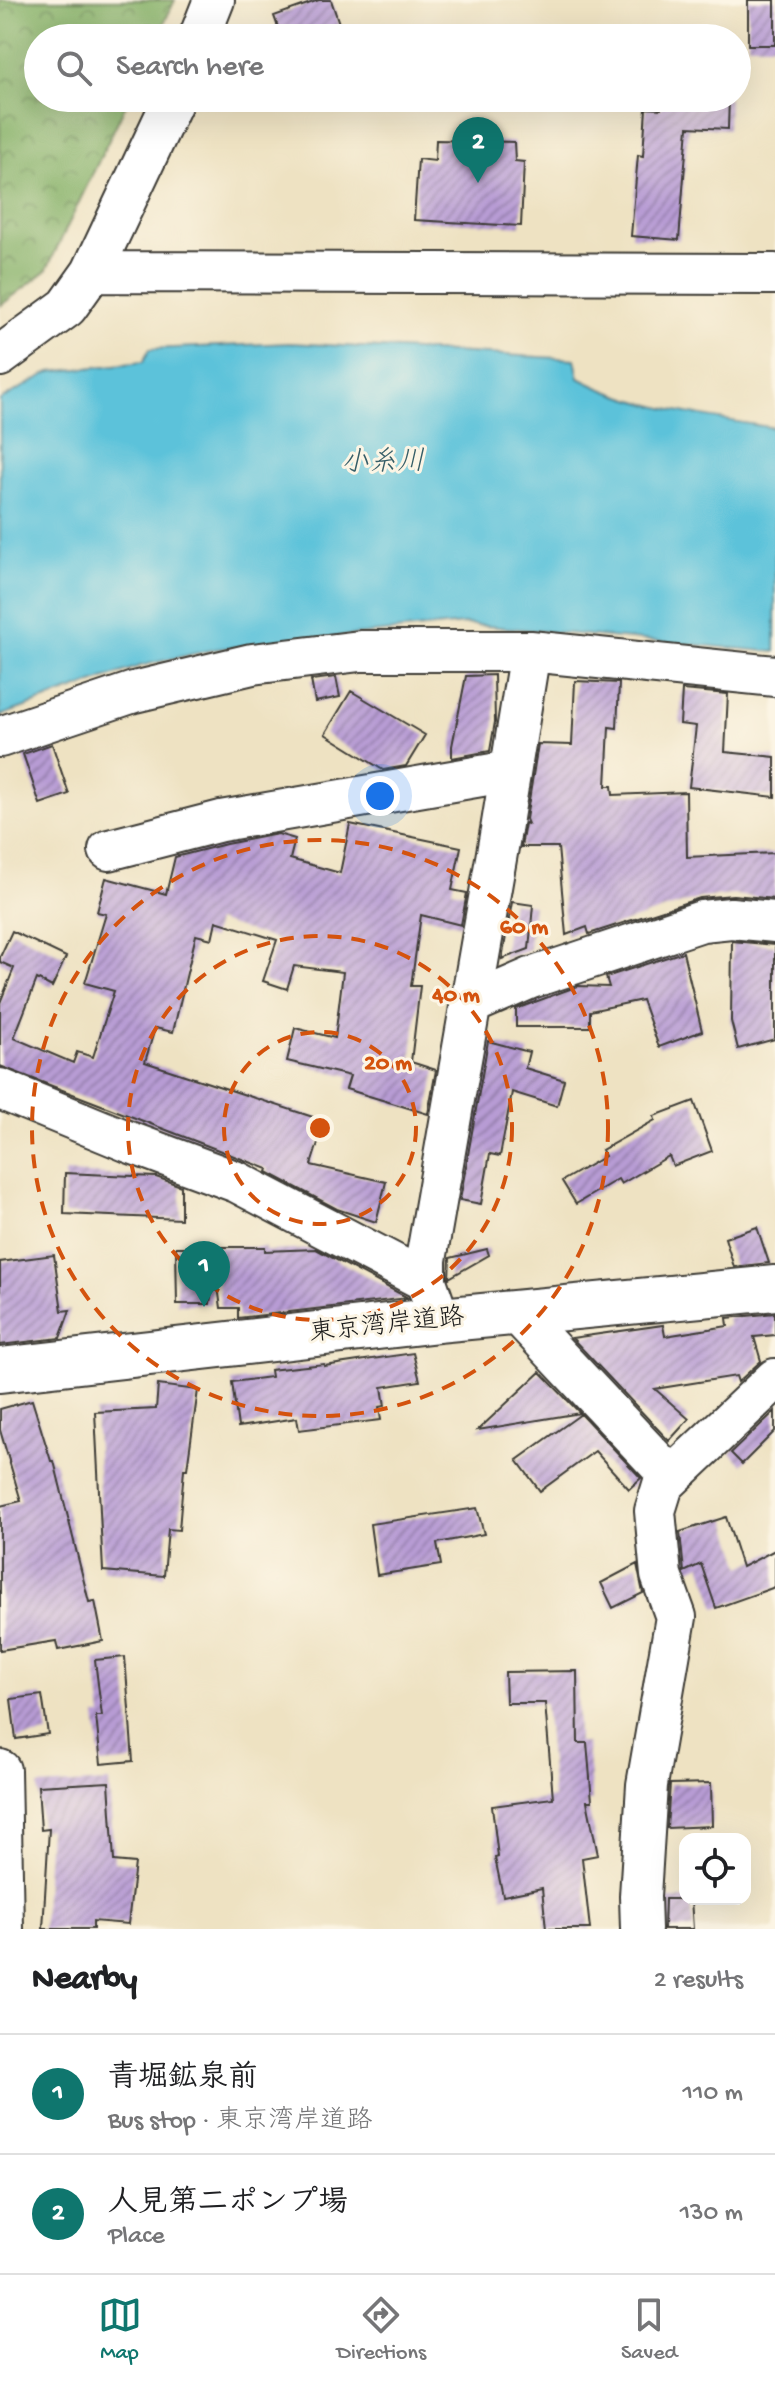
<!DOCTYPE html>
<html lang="en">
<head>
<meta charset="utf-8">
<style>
	body { margin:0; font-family:"Gochi Hand","Klee One",sans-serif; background:#f2f2f2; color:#202124 }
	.controls { position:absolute; right:24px; bottom:24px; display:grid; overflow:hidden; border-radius:16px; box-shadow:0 8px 32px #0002 }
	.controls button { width:72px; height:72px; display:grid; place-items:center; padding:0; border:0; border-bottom:2px solid #e0e0e0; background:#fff; color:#202124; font:40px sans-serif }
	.you { position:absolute; left:380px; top:796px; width:28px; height:28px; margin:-20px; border:6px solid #fff; border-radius:50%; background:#1a73e8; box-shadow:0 0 0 12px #1a73e833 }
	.badge { display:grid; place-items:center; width:52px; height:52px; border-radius:50%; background:#0f766e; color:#fff; font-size:26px; font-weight:700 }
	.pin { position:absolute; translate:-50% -66px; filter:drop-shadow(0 2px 4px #0008) }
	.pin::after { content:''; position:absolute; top:42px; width:28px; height:24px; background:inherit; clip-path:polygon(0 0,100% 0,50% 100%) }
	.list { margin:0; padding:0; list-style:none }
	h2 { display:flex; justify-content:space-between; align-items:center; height:104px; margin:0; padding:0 32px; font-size:34px }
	h2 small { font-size:26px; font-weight:400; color:#757577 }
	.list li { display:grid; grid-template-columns:52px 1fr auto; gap:24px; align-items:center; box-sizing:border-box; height:120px; padding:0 32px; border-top:2px solid #e0e0e0 }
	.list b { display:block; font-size:30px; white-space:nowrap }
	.list p { margin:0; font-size:26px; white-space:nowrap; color:#757577 }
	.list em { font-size:26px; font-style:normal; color:#757577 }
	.icon { flex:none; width:44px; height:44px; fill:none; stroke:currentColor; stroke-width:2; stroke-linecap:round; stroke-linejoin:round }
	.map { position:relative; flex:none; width:775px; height:1929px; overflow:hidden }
	.search { position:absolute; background:#fff; box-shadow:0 8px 32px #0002; left:24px; right:24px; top:24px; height:88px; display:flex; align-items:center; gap:20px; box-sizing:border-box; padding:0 28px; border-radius:44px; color:#757577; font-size:30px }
	.sheet { height:344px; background:#fff }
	nav { display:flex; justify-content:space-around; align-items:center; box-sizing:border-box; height:112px; border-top:2px solid #e0e0e0; background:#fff; font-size:22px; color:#757577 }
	nav a { display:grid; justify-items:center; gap:4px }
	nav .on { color:#0f766e }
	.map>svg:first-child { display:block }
</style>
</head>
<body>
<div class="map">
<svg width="775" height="1929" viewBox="0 0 775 1929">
	<defs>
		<pattern id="forest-crowns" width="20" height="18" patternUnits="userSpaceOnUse" patternTransform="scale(2)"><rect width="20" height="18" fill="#88b26a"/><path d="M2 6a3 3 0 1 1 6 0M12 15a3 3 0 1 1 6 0" fill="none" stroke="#6e9056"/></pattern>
		<pattern id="building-hatch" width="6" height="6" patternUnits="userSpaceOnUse" patternTransform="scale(2)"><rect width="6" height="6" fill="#b79bd4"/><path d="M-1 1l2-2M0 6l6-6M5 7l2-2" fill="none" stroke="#947eab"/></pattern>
	</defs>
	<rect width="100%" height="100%" fill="#fcf5e5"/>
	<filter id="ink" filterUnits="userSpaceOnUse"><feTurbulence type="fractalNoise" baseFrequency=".0125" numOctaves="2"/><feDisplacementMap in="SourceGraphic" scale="16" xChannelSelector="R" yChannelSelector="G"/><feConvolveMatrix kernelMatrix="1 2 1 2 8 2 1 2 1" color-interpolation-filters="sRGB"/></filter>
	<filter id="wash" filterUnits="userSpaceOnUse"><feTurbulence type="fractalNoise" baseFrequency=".006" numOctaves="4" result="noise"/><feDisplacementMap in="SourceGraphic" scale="32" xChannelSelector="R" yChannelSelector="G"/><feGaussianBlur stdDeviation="1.8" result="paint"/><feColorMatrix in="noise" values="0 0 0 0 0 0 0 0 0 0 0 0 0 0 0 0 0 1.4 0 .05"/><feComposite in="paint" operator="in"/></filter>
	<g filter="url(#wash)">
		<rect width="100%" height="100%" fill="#eee2c2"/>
		<path fill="url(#forest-crowns)" stroke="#526743" stroke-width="2" d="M 0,0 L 175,0 L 157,38 L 38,38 L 38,98 L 129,98 L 46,271 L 0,306 Z"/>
		<path fill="#5cc2da" stroke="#3c6f7b" stroke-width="2" d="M 290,343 L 575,359 L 579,378 C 634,408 713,418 775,428 L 775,652 L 464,624 L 215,649 L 140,666 L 0,716 L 0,400 L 50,372 L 143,362 L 150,349 Z"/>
		<g id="blocks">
			<path fill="url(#building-hatch)" d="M 319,0 L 331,0 L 344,38 L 282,38 L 274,16 Z
				M 748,0 L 775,0 L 775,45 L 748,45 Z
				M 662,98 L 729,98 L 728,129 L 688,127 L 679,240 L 631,236 L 638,155 L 643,156 L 646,108 L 661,109 Z
				M 436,140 L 514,142 L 515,161 L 524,162 L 521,226 L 414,220 L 418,159 L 435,161 Z
				M 494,675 L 495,722 L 490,751 L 452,758 L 452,746 L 466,676 Z
				M 336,677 L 340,697 L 315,702 L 311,680 Z
				M 575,681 L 619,683 L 617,728 L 609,727 L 606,786 L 612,786 L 613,795 L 686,792 L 687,857 L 775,853 L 775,899 L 733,895 L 700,898 L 589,934 L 587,927 L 566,935 L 558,847 L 521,847 L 525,823 L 528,824 L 526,819 L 538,744 L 572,745 Z
				M 682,690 L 728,694 L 725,752 L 775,757 L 775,797 L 689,787 L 696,726 L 680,724 Z
				M 351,691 L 425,735 L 406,766 L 383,770 L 325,734 Z
				M 52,744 L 69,794 L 40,804 L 23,754 Z
				M 350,824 L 461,847 L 452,890 L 467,893 L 461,925 L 421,915 L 411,986 L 420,986 L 411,1062 L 436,1070 L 428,1114 L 346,1089 L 350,1076 L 287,1061 L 295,1028 L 335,1038 L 343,972 L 294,966 L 287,989 L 263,981 L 277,940 L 216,921 L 212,939 L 196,935 L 173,1032 L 155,1028 L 145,1062 L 325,1121 L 311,1165 L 386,1182 L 376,1222 L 337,1209 L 267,1172 L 268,1169 L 0,1066 L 0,1003 L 14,968 L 0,962 L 0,957 L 12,931 L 66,957 L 52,987 L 37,979 L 14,1038 L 73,1063 L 77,1052 L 93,1057 L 114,991 L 85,983 L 106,914 L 97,912 L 106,878 L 166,894 L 175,857 L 226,844 L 278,834 L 295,839 L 290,859 L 340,873 Z
				M 512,902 L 533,905 L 529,949 L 502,959 Z
				M 732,941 L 775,945 L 775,1039 L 738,1049 L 731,1021 Z
				M 683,952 L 702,1031 L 659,1047 L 642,1000 L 590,1011 L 590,1027 L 516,1027 L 516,1009 L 578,986 L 609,987 L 606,977 Z
				M 488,1041 L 529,1052 L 525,1068 L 564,1080 L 557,1106 L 512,1092 L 500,1156 L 490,1154 L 481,1204 L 460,1200 Z
				M 694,1101 L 712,1151 L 673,1166 L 669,1156 L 621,1184 L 618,1179 L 576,1204 L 562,1181 L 605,1156 L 602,1150 L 655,1120 L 654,1116 Z
				M 65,1173 L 156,1177 L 181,1186 L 181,1219 L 64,1214 Z
				M 757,1227 L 769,1263 L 734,1267 L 725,1238 Z
				M 176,1247 L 265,1247 L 265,1251 L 316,1249 L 408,1298 L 238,1318 L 238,1308 L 221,1308 L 216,1272 L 214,1272 L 210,1304 L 177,1304 Z
				M 487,1249 L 489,1255 L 449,1278 L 450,1258 Z
				M 54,1255 L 62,1311 L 70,1310 L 60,1338 L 0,1345 L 0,1262 Z
				M 775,1313 L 775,1335 L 754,1337 L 761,1361 L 738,1382 L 736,1376 L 655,1389 L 689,1419 L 669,1441 L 572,1338 L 663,1325 L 665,1336 L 728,1326 L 727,1318 Z
				M 413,1353 L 420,1381 L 382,1387 L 385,1406 L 379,1407 L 381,1420 L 299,1430 L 297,1418 L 238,1427 L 232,1382 L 271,1377 L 270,1370 L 324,1364 L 324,1366 Z
				M 540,1372 L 580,1413 L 478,1430 Z
				M 158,1385 L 198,1390 L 187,1469 L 184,1469 L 179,1530 L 168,1529 L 164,1576 L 103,1571 L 95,1412 L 156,1409 Z
				M 32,1400 L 51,1461 L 54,1461 L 89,1602 L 95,1601 L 103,1641 L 58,1650 L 56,1641 L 0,1650 L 0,1506 L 21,1501 L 0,1430 L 0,1409 Z
				M 775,1411 L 775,1431 L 742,1464 L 731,1453 Z
				M 581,1414 L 641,1478 L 629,1489 L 595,1451 L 540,1491 L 517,1460 Z
				M 477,1508 L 484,1534 L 437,1543 L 441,1565 L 377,1575 L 370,1524 Z
				M 726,1517 L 742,1567 L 775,1550 L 775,1587 L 716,1608 L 701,1564 L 684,1572 L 680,1532 Z
				M 637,1564 L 643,1593 L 613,1608 L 601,1583 Z
				M 125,1657 L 133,1761 L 101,1764 L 96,1716 L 102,1716 L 95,1660 Z
				M 577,1671 L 578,1743 L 587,1743 L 592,1801 L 587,1801 L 598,1855 L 582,1858 L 590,1929 L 546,1929 L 542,1888 L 503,1896 L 495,1858 L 498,1857 L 492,1806 L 553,1798 L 545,1703 L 506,1703 L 505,1672 Z
				M 42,1695 L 48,1734 L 16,1739 L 11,1699 Z
				M 109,1782 L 114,1861 L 135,1863 L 128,1924 L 93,1921 L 93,1929 L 43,1929 L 49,1829 L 41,1830 L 38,1786 Z
				M 711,1783 L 712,1826 L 667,1828 L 670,1784 Z
				M 665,1899 L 691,1899 L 693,1929 L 664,1929 Z"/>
		</g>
	</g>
	<g filter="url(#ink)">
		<use href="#blocks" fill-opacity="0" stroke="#3c3a35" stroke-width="2"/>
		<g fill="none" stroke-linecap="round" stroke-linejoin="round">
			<g stroke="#3c3a35" stroke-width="44">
				<path id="minor" d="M 199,38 L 214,0
					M 92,272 L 775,274
					M 0,356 L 67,307 L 92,272 L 174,98
					M 0,737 L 134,692 L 252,664 L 360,651 L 530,651 L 775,676
					M 109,850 L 221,821 L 510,771
					M 471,1004 L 531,978 L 702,921 L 731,918 L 775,922
					M 0,1089 L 129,1142 L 237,1182 L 426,1281 L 434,1304
					M 426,1281 L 426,1260 L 501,830 L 530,651
					M 518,1314 L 671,1477
					M 0,1770 L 3,1929
					M 641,1929 L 640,1896 L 647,1785 L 676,1617 L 661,1575 L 655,1511 L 663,1485 L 775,1379"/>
			</g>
			<g stroke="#3c3a35" stroke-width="48">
				<path id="highway" d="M 0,1370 L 439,1320 L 775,1288"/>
			</g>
			<use href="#minor" stroke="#fff" stroke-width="40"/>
			<use href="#highway" stroke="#fff" stroke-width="44"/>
		</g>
	</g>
	<g fill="none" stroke="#d4530e" stroke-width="4" stroke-dasharray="14 10">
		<circle cx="320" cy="1128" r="96"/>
		<circle cx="320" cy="1128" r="192"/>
		<circle cx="320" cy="1128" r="288"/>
	</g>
	<g text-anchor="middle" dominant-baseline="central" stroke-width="6" stroke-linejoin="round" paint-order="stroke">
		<g font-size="26" fill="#1c1c1c" stroke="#fcf5e5">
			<text transform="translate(387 1327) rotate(-6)">東京湾岸道路</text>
		</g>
		<g font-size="28" font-style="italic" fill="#365e68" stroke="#fcf5e5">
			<text transform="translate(383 464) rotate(-1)">小糸川</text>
		</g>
	</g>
	<circle cx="320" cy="1128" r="12" fill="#d4530e" stroke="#fcf5e5" stroke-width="4"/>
	<g font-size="24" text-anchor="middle" font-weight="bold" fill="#d4530e" stroke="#fcf5e5" stroke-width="6" stroke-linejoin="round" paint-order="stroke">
		<text x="524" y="933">60 m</text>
		<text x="456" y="1001">40 m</text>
		<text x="388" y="1069">20 m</text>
	</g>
</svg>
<div class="controls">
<button><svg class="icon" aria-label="locate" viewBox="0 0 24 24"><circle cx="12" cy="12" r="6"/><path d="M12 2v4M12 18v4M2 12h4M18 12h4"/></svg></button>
</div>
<div class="you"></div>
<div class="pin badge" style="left:204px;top:1307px">1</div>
<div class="pin badge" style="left:478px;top:183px">2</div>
<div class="search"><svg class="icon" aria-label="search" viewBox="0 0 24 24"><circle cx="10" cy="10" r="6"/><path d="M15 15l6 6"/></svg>Search here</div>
</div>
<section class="sheet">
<h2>Nearby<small>2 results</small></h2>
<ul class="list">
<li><span class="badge">1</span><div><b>青堀鉱泉前</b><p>Bus stop · 東京湾岸道路</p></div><em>110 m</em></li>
<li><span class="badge">2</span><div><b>人見第二ポンプ場</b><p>Place</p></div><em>130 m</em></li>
</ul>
</section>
<nav>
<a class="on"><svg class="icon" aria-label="map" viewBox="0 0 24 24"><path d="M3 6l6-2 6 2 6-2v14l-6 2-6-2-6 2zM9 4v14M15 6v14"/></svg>Map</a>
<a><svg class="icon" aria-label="directions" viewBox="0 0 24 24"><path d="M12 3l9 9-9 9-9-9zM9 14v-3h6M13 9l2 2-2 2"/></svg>Directions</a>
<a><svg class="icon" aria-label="saved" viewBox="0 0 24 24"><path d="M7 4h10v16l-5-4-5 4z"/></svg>Saved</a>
</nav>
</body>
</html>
